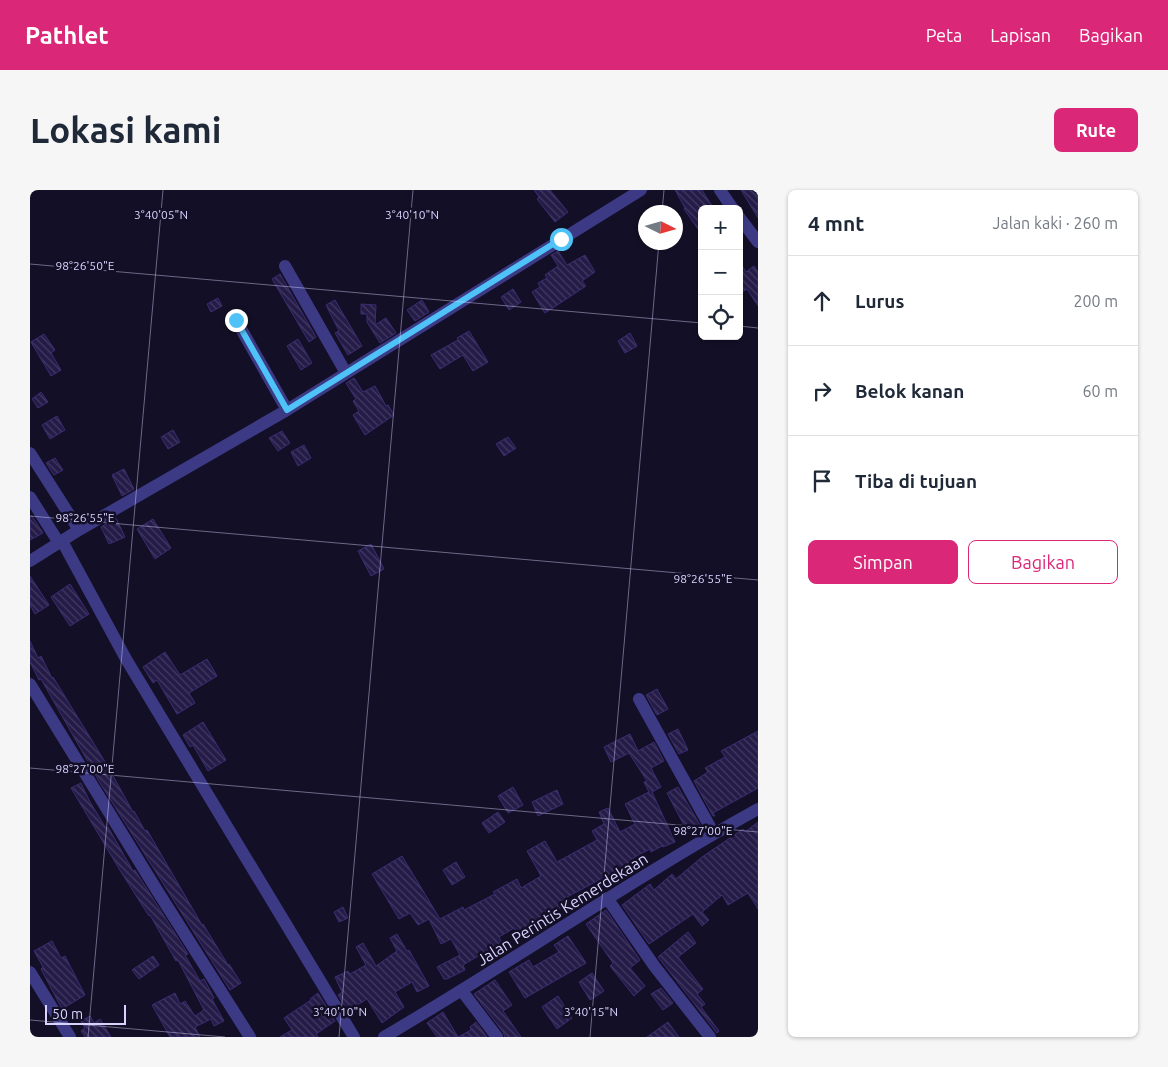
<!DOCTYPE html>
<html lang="id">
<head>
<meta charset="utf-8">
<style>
	body { margin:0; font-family:Ubuntu,sans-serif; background:#f6f6f7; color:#1f2937 }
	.controls { position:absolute; right:15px; top:15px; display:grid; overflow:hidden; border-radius:8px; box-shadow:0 1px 4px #0004 }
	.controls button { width:45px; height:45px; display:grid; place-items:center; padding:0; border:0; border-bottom:1px solid #e0e1e3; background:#fff; color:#1f2937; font:25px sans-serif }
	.compass { position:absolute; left:608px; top:15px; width:45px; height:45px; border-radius:50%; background:#fff; box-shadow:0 1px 4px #0004; rotate:95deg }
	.scale { position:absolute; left:15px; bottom:12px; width:81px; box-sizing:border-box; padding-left:5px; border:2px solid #d9d4ff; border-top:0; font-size:14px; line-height:18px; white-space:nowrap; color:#d9d4ff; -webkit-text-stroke:4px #130f26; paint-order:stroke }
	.stop { position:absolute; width:15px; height:15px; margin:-11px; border:4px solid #4fc3f7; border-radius:50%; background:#fff }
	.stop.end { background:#4fc3f7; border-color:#fff; box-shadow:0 1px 5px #0008 }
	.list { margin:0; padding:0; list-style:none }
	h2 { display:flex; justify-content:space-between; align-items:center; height:65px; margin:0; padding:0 20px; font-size:21px }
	h2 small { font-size:16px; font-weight:400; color:#747a83 }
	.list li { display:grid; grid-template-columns:32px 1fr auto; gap:15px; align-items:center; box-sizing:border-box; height:90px; padding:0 20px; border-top:1px solid #e0e1e3 }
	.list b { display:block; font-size:19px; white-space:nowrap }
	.list em { font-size:16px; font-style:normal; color:#747a83 }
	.actions { display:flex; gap:10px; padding:15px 20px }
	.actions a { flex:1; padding:11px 0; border:1px solid #db2777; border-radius:8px; text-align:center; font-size:18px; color:#db2777 }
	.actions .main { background:#db2777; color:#fff }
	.icon { flex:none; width:28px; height:28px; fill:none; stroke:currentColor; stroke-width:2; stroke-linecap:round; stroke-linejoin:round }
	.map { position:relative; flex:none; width:728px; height:847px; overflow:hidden; border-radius:8px }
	header { display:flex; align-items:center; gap:30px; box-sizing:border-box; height:70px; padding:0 25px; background:#db2777; color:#fff }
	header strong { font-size:24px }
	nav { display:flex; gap:28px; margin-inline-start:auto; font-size:18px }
	.intro { display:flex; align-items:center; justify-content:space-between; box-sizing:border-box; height:120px; padding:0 30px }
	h1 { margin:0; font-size:35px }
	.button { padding:12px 22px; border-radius:8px; background:#db2777; color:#fff; font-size:18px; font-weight:700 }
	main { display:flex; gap:30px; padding:0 30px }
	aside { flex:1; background:#fff; border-radius:8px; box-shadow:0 1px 4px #0004 }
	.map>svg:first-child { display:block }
</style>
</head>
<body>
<header>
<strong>Pathlet</strong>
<nav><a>Peta</a><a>Lapisan</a><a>Bagikan</a></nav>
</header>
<div class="intro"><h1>Lokasi kami</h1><a class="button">Rute</a></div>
<main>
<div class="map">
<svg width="728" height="847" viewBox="0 0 728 847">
	<defs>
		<pattern id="building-back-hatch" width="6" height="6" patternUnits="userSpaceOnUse" patternTransform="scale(1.25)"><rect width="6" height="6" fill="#241b47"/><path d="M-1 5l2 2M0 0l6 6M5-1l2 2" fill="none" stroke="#433b63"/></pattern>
	</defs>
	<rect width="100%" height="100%" fill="#130f26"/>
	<path fill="url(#building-back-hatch)" stroke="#3b2d73" d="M 504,0 L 520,0 L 538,22 L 525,32 L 507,9 L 509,7 Z
		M 645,0 L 672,0 L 684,19 L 672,19 L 672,45 L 654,19 L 655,18 Z
		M 711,0 L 728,0 L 728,28 Z
		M 528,61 L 537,75 L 555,65 L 565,82 L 552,91 L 556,96 L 515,123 L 502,102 L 510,97 L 508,93 L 517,88 L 515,85 L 528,76 L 521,65 Z
		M 709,71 L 716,82 L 724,76 L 728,82 L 728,116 L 717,99 L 709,104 Z
		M 250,84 L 286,147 L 279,152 L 242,89 Z
		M 483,99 L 491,112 L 479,120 L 471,107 Z
		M 188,108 L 192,116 L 181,122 L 177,114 Z
		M 305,110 L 332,156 L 318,165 L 305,143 L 309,141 L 296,115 Z
		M 392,110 L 399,122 L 385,131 L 377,120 Z
		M 331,114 L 346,115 L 345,135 L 356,128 L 366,143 L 350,153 L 337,132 L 337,124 L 331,124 Z
		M 439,141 L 458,172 L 443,181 L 433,165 L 410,179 L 401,165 L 428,150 L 427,148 Z
		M 600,143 L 607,156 L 595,163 L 588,151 Z
		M 14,144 L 25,160 L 21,163 L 31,180 L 21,186 L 1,152 Z
		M 268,149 L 282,173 L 271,180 L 257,156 Z
		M 324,188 L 333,202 L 345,196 L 356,216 L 358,215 L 364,225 L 335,245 L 323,225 L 329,221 L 323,211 L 326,209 L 316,193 Z
		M 11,202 L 18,212 L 8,218 L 2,209 Z
		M 27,226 L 35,240 L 20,249 L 12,235 Z
		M 143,240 L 150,252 L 138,259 L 131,247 Z
		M 252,241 L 260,253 L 248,261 L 239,248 Z
		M 478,247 L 486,258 L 474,266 L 466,254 Z
		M 274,255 L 281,268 L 268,276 L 261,262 Z
		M 25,268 L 33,280 L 24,285 L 16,273 Z
		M 94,279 L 104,299 L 92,306 L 82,285 Z
		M 2,326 L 13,343 L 0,350 L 0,327 Z
		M 86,328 L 95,347 L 79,354 L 71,337 Z
		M 123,329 L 141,358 L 125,369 L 107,339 Z
		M 341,354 L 354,379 L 341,386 L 328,361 Z
		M 0,386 L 19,415 L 5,424 L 0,415 Z
		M 40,394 L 59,424 L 40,436 L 21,407 Z
		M 0,451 L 8,468 L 11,466 L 22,488 L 23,487 L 77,575 L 103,622 L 104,621 L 115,641 L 117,640 L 172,735 L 173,734 L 198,775 L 199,774 L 211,793 L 200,800 L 70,593 L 11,489 L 9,490 L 0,472 Z
		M 135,462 L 150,485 L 177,469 L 187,486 L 159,503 L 165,513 L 147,524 L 127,490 L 123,493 L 113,477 Z
		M 627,499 L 638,519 L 627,525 L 616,505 Z
		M 173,532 L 196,570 L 178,581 L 163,555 L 160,557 L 153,545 Z
		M 648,539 L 658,560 L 649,564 L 638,544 Z
		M 728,541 L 728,598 L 683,623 L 685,626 L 683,626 L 664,591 L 678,582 L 675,578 L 695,567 L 691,561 Z
		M 600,544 L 608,561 L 624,552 L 634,571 L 621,578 L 631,597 L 622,602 L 645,652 L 633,657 L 632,656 L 621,662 L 620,659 L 603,668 L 606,673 L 595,679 L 596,680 L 585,685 L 584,682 L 537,707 L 540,714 L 525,721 L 527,725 L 501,740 L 499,737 L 488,744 L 484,738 L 469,747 L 472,753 L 453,763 L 433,775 L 435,780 L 417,789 L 414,789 L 407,777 L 430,765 L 421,749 L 411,754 L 399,729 L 388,735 L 380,723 L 369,729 L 342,684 L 372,666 L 410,729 L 433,717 L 434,720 L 465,704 L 463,702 L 487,689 L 491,698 L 511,686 L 497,661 L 515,651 L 527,672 L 567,650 L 562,641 L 574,634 L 569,622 L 578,618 L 590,642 L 605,634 L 595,614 L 619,602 L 614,592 L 617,591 L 599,563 L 581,572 L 574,557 Z
		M 51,593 L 60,612 L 76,638 L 78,637 L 103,681 L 105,680 L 158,764 L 155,765 L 170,791 L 174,789 L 184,808 L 182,809 L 194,831 L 184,836 L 181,829 L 165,837 L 170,847 L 140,847 L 122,815 L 145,803 L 150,814 L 155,811 L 165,826 L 174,820 L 148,770 L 146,771 L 120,725 L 119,726 L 91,682 L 41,598 Z
		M 483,597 L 493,615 L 478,623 L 468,606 Z
		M 648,597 L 670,635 L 657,641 L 637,603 Z
		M 527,600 L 533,614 L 508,626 L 502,612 Z
		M 468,622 L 475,632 L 459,643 L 452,633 Z
		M 728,632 L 728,719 L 718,703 L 698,715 L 692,705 L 672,722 L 679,730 L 672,736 L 663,724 L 619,754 L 592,715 L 620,694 L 624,700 L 642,684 L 646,689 L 672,667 L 713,639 L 715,642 Z
		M 426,672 L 435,687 L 422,695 L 413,680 Z
		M 313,717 L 318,728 L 309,732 L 304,722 Z
		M 576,720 L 610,770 L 600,778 L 615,796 L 604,806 L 580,776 L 583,773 L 556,734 Z
		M 658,742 L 666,753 L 648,767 L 673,799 L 667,804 L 675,814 L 671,817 L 689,841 L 687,843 L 628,767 Z
		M 367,744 L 377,761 L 379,760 L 399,796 L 387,802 L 382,792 L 365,802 L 374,817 L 352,833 L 337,809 L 318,821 L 308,805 L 312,802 L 305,787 L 318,781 L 320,784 L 336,775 L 326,757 L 333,753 L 346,776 L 367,761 L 360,748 Z
		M 538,746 L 556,773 L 495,808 L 479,782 L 499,770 L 503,777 L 529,762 L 524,755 Z
		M 22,751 L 31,768 L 35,766 L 55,805 L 32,819 L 11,779 L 13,777 L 4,761 Z
		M 123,766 L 129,775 L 109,789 L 102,780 Z
		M 562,783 L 574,801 L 560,810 L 549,792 Z
		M 465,790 L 482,815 L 473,821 L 491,847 L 475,847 L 473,842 L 444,804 Z
		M 631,798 L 643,813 L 633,820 L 621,804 Z
		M 288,803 L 305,831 L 286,844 L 288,847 L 250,847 L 262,840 L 254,828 L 281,810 L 280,809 Z
		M 528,806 L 542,828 L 527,839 L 512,817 Z
		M 413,822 L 428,847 L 407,847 L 397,833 Z
		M 60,826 L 64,833 L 70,829 L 81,847 L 55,847 L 51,841 L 55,838 L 51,831 Z
		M 446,832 L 457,847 L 428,847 L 441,840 L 440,837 Z
		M 638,832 L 649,847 L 617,847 Z"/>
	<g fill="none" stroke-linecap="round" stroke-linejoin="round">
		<path stroke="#3d3a85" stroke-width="12" d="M 690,0 L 703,19
			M 709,27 L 728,52
			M 255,76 L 316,183
			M 206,130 L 257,220
			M 0,263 L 49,340
			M 0,307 L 29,353
			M 32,351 L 96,469 L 324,847
			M 0,371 L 49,340 L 257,220 L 611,0
			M 0,494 L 128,702 L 220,847
			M 609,509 L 684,644
			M 577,708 L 625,777 L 680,847
			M 0,782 L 40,847
			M 432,801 L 467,847
			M 354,847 C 480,773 600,690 728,619"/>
	</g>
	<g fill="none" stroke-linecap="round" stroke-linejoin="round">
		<path stroke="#4fc3f7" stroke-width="6" d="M 206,130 L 257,220 L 531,49"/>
	</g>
	<path fill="none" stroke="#d9d4ff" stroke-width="1" stroke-opacity="0.45" d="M 632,22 L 634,0M 0,74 L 672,133M 709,136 L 728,138M 0,326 L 728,390M 0,578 L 728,642M 0,830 L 195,847M 58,847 L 133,0M 309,847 L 383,0M 560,847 L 629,52"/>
	<g text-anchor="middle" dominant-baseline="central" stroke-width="5" stroke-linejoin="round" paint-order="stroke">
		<g font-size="16" fill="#d9d4ff" stroke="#130f26">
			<text transform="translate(532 719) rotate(-32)">Jalan Perintis Kemerdekaan</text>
		</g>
	</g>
	<g font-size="12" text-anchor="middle" fill="#d9d4ff" stroke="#130f26" stroke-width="5" stroke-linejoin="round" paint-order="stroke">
		<text x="131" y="29">3°40'05"N</text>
		<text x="382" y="29">3°40'10"N</text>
		<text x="55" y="80">98°26'50"E</text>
		<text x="55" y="332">98°26'55"E</text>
		<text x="673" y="393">98°26'55"E</text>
		<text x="55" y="583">98°27'00"E</text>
		<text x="673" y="645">98°27'00"E</text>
		<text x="310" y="826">3°40'10"N</text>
		<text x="561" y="826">3°40'15"N</text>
	</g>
</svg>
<div class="controls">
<button>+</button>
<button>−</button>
<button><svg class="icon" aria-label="locate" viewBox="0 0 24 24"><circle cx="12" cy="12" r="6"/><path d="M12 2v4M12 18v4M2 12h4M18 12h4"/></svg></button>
</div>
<svg class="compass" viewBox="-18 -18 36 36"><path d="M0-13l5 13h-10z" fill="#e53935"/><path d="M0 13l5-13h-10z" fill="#747a83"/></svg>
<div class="scale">50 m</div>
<div class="stop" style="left:531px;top:49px"></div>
<div class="stop end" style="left:206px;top:130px"></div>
</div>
<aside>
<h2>4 mnt<small>Jalan kaki · 260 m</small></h2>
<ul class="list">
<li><svg class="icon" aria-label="ahead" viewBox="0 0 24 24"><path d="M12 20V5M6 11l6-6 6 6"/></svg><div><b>Lurus</b></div><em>200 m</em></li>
<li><svg class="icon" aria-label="right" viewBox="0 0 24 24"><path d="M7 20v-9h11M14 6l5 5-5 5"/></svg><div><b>Belok kanan</b></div><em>60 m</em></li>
<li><svg class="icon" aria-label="arrive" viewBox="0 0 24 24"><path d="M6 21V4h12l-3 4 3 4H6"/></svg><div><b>Tiba di tujuan</b></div></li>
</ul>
<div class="actions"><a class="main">Simpan</a><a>Bagikan</a></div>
</aside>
</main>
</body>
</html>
